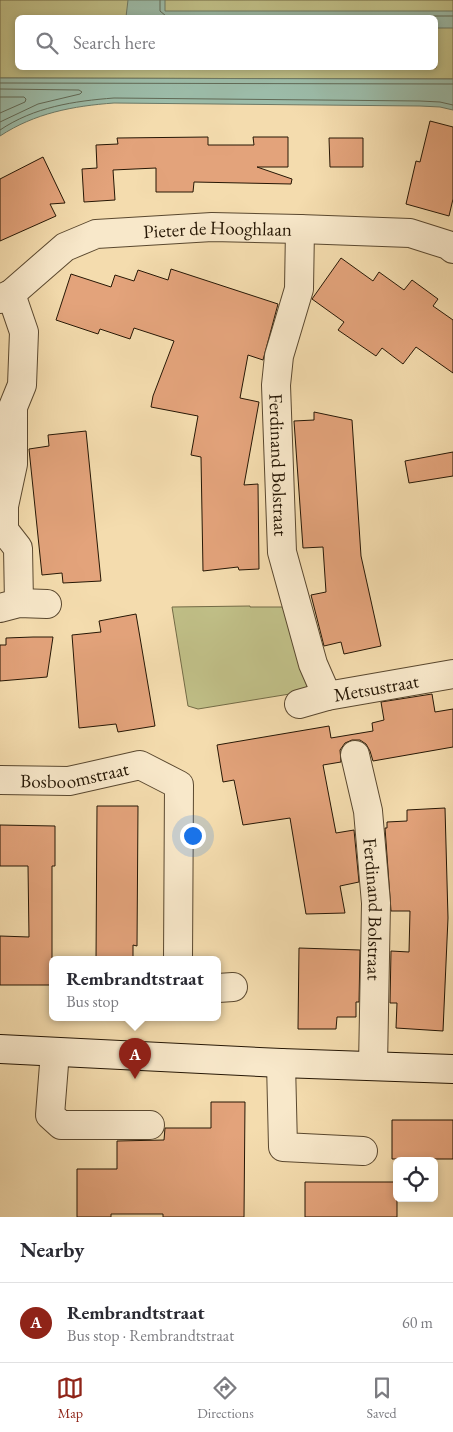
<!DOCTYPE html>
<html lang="en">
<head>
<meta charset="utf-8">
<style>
	body { margin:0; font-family:"EB Garamond",serif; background:#f7f7f7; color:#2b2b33 }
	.controls { position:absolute; right:15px; bottom:15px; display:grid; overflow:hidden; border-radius:8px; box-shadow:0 2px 8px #0003 }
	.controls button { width:45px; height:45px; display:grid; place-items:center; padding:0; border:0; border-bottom:1px solid #e1e1e2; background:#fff; color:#2b2b33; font:25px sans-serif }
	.you { position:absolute; left:192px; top:835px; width:18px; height:18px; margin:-12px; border:4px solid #fff; border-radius:50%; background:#1a73e8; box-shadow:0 0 0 8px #1a73e833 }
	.badge { display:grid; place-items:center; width:32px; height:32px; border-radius:50%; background:#8f2418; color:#fff; font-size:16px; font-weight:700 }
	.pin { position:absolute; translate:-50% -41px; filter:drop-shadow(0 1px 2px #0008) }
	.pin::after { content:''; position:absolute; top:26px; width:18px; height:15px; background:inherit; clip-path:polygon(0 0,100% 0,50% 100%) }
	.popup { position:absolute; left:49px; top:956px; width:172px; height:65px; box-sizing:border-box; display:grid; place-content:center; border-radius:8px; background:#fff; filter:drop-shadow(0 1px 4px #0005); font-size:16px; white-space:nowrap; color:#7c7c81 }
	.popup b { font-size:19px; color:#2b2b33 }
	.popup::after { content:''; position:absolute; left:50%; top:100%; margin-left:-10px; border:10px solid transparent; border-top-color:#fff }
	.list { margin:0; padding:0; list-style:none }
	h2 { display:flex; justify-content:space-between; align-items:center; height:65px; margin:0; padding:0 20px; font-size:21px }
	h2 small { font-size:16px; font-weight:400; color:#7c7c81 }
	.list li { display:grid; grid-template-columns:32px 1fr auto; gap:15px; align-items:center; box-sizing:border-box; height:80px; padding:0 20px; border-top:1px solid #e1e1e2 }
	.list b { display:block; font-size:19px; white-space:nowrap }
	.list p { margin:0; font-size:16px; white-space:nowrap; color:#7c7c81 }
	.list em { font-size:16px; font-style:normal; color:#7c7c81 }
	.icon { flex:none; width:28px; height:28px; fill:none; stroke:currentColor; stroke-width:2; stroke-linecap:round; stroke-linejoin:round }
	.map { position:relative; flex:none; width:453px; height:1217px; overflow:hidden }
	.search { position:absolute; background:#fff; box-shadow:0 2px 8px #0003; left:15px; right:15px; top:15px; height:55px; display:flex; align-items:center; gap:12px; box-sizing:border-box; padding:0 18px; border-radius:8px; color:#7c7c81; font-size:19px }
	.sheet { height:145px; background:#fff }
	nav { display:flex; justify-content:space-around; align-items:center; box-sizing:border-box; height:70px; border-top:1px solid #e1e1e2; background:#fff; font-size:14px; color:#7c7c81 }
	nav a { display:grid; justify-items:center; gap:2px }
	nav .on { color:#8f2418 }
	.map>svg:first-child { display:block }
</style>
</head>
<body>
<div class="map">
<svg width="453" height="1217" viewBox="0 0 453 1217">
	<rect width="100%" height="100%" fill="#f4dcae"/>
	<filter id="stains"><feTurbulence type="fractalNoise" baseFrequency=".004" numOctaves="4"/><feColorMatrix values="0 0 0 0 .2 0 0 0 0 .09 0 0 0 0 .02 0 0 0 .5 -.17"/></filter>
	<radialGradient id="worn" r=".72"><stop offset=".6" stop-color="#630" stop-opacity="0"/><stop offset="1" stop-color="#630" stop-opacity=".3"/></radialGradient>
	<path fill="#c0bf87" stroke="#736b46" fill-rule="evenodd" d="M 0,0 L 453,0 L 453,79 L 0,78 ZM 18,18 L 436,18 L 436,68 L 18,68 Z
		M 250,606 L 250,607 L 292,607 L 308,691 L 198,709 L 188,706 L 172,607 Z"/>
	<path fill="#9cbca9" stroke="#6d7a67" d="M 128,0 L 165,0 L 165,11 L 453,11 L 453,28 L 436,28 L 436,18 L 126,17 Z
		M 0,78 L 453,79 L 453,110 L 440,107 L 420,106 L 114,103 C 73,106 35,113 0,136 Z"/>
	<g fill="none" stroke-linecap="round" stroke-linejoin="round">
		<path stroke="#616a57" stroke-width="1" d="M 160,0 L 160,11 L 166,16 L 453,16
			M 0,83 L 453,84
			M 0,89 L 79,90 L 82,92 L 80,94 L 38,104 L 0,122
			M 0,97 L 24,97 L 26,99 L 25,102 L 0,113
			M 0,130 C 34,107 74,101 114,98 L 420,101 L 440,102 L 453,105"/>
	</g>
	<path fill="#e3a37b" stroke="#261705" d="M 430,121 L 453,127 L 453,199 L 449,216 L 406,204 L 416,161 L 420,162 Z
		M 208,137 L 208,145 L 254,145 L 253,137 L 288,137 L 288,167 L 257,167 L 292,179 L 291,184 L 194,182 L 193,192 L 156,192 L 156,168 L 113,170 L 115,200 L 84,202 L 82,169 L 97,168 L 96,145 L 118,144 L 117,138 Z
		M 329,138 L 363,138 L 363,167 L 330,167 Z
		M 43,157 L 65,203 L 50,204 L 56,216 L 0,241 L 0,179 Z
		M 341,258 L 373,281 L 379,272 L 404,290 L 412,280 L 438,299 L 433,306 L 453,320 L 453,373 L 416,347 L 403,364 L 382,348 L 376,356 L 338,330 L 344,322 L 312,299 Z
		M 171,269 L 278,304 L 263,360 L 248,355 L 240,398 L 259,402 L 244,485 L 258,484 L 259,569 L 239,570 L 238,567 L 203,571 L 201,457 L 191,455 L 198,416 L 151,407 L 153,396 L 174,341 L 134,328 L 130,339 L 100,329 L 98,334 L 56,320 L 71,274 L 111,287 L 115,275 L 134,281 L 138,270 L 168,280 Z
		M 314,412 L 352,420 L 361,556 L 381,646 L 344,654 L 341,642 L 324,646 L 311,595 L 326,592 L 323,547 L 303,548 L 294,421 L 314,420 Z
		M 86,431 L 101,581 L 63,583 L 62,573 L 42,575 L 29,449 L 49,446 L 48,435 Z
		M 453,452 L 453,476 L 409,483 L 405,461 Z
		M 136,614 L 155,726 L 118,732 L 116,724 L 79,728 L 72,635 L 101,632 L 99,621 Z
		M 33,637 L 53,637 L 47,677 L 0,681 L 0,645 L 6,645 L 6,638 Z
		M 432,694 L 435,712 L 453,709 L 453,747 L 373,761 L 370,751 L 366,744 L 360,740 L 352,740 L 345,743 L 340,750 L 341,762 L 323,765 L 336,833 L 354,830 L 359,882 L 340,886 L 345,913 L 306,914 L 290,818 L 243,825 L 234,780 L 223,782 L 217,745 L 329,726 L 331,738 L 373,731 L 372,723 L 384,720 L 381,702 Z
		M 97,806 L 138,806 L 137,946 L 133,945 L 133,960 L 96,960 Z
		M 445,808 L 448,918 L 443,1031 L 396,1028 L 397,1003 L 390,1003 L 391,951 L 409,952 L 410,911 L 391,911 L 385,828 L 387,828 L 387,822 L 407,821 L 407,810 Z
		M 0,825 L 55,826 L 55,866 L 52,866 L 52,985 L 0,985 L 0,936 L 29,937 L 28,866 L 0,866 Z
		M 299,948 L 360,950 L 359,1002 L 356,1002 L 356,1017 L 337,1017 L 336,1029 L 298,1029 Z
		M 211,1102 L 245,1102 L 244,1217 L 163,1217 L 163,1214 L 111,1214 L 111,1217 L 77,1217 L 77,1169 L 117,1169 L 117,1141 L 164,1140 L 165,1128 L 211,1128 Z
		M 392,1120 L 453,1120 L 453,1159 L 392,1159 Z
		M 305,1182 L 397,1182 L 397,1217 L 305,1217 Z"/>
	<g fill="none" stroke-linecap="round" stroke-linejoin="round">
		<g stroke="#5a482f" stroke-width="30">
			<g id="street">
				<path id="s1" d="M 300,229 L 299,289 L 279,356 L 276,385 L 282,552 L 313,664 L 327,696"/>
				<path d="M 11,294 L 24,332 L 22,385 L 13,407 L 13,464 L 4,506 L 4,530 L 18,548 L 19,603"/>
				<path id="s2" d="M 0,299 L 11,294 L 65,247 L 96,234 L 212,227 L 300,229 L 410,233 L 448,245 L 453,249"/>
				<path d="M 0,608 L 19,603 L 47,604"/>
				<path id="s3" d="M 299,704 L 327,696 L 453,674"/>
				<path id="s4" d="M 355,755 L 368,811 L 376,903 L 373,1066"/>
				<path id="s5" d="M 0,780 L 69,781 L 140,765 L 179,785 L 178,960"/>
				<path d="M 218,988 L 233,987"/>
				<path d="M 55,1052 L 50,1115 L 61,1125 L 150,1125"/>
				<path d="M 281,1063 L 283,1147 L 363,1151"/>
			</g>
		</g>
		<g stroke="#261705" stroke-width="30">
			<path id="secondary" d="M 0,1049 L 281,1063 L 453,1069"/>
		</g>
		<use href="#street" stroke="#f8e8ca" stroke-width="28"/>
		<use href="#secondary" stroke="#f8e8ca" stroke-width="28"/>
	</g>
	<g text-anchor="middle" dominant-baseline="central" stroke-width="4.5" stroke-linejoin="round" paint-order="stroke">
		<g font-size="19" fill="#261705" stroke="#f8e8ca">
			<text stroke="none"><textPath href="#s2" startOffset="239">Pieter de Hooghlaan</textPath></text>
			<text stroke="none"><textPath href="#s1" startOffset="239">Ferdinand Bolstraat</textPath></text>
			<text stroke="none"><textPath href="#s3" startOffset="79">Metsustraat</textPath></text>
			<text stroke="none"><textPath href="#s5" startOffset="75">Bosboomstraat</textPath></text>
			<text stroke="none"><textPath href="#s4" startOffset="156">Ferdinand Bolstraat</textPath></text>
		</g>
	</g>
	<rect width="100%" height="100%" filter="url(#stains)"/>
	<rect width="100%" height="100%" fill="url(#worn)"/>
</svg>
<div class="controls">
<button><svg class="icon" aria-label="locate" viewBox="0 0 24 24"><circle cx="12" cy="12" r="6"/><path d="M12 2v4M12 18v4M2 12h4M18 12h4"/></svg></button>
</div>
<div class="you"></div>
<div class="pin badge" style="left:135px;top:1079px">A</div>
<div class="popup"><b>Rembrandtstraat</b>Bus stop</div>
<div class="search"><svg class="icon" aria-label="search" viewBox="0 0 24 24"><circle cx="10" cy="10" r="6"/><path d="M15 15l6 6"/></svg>Search here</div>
</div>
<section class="sheet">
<h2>Nearby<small></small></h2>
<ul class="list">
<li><span class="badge">A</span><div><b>Rembrandtstraat</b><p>Bus stop · Rembrandtstraat</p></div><em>60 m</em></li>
</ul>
</section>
<nav>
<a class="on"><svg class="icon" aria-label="map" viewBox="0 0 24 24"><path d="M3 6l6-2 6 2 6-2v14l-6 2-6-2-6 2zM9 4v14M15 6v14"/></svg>Map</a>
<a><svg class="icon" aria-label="directions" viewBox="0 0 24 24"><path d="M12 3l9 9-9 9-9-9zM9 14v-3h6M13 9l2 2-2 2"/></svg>Directions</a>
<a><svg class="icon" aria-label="saved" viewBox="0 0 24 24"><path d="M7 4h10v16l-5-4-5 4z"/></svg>Saved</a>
</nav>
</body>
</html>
